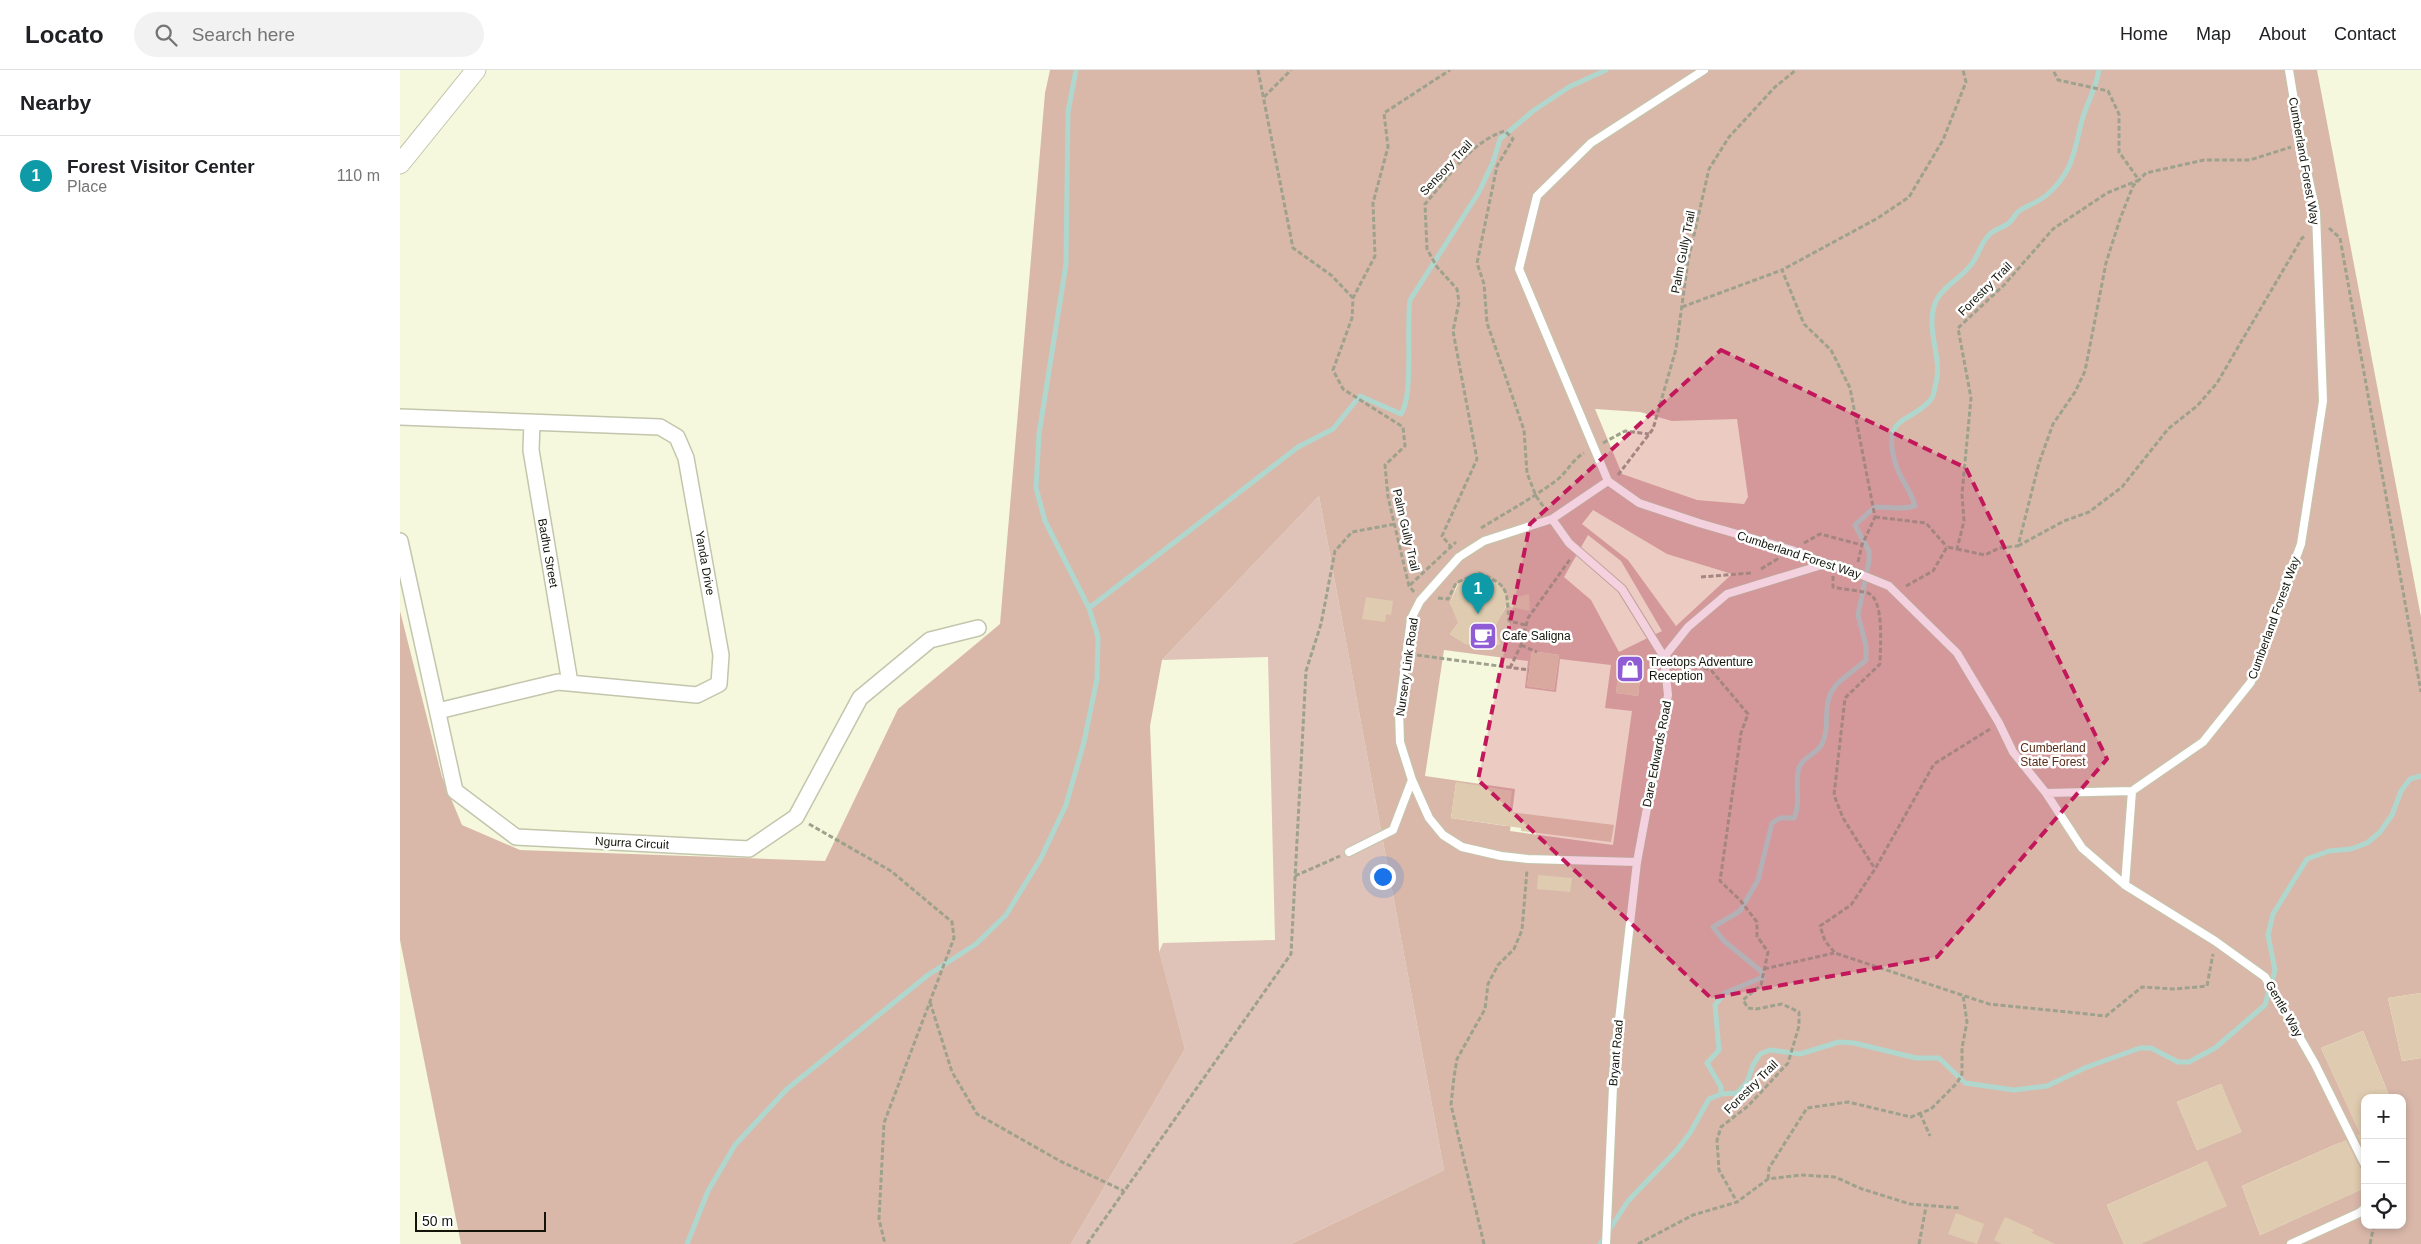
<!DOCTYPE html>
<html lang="en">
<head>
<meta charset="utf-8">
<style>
	body { margin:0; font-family:Arial,sans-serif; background:#f2f2f2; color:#202124 }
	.controls { position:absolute; right:15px; bottom:15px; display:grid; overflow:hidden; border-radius:10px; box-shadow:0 2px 8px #0003 }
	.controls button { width:45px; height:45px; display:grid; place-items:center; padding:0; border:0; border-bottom:1px solid #e0e0e0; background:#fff; color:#202124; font:25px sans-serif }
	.scale { position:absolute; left:15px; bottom:12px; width:131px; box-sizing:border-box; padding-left:5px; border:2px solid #13140a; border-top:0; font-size:14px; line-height:18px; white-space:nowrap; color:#13140a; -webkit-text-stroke:4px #fff; paint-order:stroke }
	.you { position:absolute; left:982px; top:806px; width:18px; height:18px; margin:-12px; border:4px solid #fff; border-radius:50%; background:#1a73e8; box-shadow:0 0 0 8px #1a73e833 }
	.badge { display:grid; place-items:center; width:32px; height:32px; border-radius:50%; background:#d93025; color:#fff; font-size:16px; font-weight:700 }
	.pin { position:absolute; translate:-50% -41px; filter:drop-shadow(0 1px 2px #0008) }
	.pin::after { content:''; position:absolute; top:26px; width:18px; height:15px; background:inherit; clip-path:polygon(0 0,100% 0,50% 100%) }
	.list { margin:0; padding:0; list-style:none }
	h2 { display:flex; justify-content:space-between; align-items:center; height:65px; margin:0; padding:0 20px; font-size:21px }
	h2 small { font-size:16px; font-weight:400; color:#757577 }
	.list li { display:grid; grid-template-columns:32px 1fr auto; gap:15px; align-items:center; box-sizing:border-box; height:80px; padding:0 20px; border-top:1px solid #e0e0e0 }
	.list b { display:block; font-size:19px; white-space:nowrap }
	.list p { margin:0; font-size:16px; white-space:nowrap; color:#757577 }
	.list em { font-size:16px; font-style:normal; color:#757577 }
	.icon { flex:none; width:28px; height:28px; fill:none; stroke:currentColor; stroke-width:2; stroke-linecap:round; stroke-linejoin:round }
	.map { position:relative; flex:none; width:2021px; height:1174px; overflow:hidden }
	header { display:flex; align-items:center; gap:30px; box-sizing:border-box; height:70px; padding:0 25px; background:#fff; border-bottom:1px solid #e0e0e0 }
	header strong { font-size:24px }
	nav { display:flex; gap:28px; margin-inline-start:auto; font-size:18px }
	.search { width:350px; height:45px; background:#f2f2f2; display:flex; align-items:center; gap:12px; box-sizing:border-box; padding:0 18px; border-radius:28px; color:#757577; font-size:19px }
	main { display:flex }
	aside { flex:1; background:#fff }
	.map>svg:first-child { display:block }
</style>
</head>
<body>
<header>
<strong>Locato</strong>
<div class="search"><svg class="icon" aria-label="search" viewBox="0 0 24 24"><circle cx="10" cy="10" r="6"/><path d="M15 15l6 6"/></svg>Search here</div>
<nav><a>Home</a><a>Map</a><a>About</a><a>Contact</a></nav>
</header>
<main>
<aside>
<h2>Nearby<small></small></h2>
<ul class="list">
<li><span class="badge" style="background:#0f9aa8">1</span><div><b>Forest Visitor Center</b><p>Place</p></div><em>110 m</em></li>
</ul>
</aside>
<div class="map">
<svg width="2021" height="1174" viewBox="0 0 2021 1174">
	<rect width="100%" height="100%" fill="#f5f8dd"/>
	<path fill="#dfc3b8" d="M 919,426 L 1044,1100 L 891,1174 L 671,1174 L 785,979 L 759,882 L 763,873 L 875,870 L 868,587 L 762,590 Z"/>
	<path fill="#d9b8aa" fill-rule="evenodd" d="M 650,0 L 1917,0 L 2021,547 L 2021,923 L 1988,928 L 2002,991 L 2021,988 L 2021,1174 L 1741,1174 L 1807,1091 L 1707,1135 L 1724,1174 L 891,1174 L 1044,1100 L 919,426 L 762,590 L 750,656 L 759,881 L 785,979 L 671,1174 L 61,1174 L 0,870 L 0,541 L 42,707 L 62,755 L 120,780 L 425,791 L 498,639 L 600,554 L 645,23 ZM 1195,339 L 1240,342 L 1272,351 L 1337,349 L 1348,427 L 1344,434 L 1297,430 L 1222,404 ZM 1193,440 L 1267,484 L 1332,504 L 1276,556 L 1228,490 L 1182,454 ZM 1188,465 L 1221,491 L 1262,561 L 1219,582 L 1191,530 L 1164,507 ZM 1078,505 L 1107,526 L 1106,537 L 1093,558 L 1100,574 C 1077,577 1069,577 1050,564 L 1059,552 L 1050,533 L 1057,514 ZM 1044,580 L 1128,591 L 1125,618 L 1156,622 L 1160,589 L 1211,595 L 1205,638 L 1232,641 L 1213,775 L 1110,761 L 1115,719 L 1025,706 ZM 1132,581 L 1159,585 L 1154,620 L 1127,616 ZM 1220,588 L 1242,592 L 1238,626 L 1216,623 ZM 1056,713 L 1111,721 L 1106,756 L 1051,748 ZM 1963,961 L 1990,1028 L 2002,1028 L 2004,1063 L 2002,1064 L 2002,1155 L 1965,1155 L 1965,1074 L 1921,978 ZM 1821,1014 L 1841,1062 L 1797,1080 L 1777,1032 ZM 1939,1073 L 1960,1120 L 1860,1165 L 1842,1116 Z"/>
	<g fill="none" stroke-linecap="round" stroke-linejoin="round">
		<path stroke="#b0d7ce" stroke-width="5" d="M 689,538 L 898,377 L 933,359 L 960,326 L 1001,344 C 1014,325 1006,258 1010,230 L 1079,122 L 1093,92 L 1100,69 L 1133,41 L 1169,17 L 1206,0
			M 1321,1024 L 1337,1023 L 1347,1012 L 1353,995 L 1360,984 L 1370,980 L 1400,984 L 1439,972 L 1454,973 L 1516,988 L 1539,988 L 1565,1013 L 1614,1020 L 1647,1016 L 1687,997 L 1740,978 L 1751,978 L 1778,992 L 1789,992 L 1815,978 L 1865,935 L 1875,900 L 1868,865 L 1873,844 L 1907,789 L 1929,781 L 1951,779 L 1967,773 L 1980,762 L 1992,745 L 2001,721 L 2010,709 L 2021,706
			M 287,1174 L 308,1121 L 335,1075 L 387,1019 L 528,905 L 576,874 L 606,845 L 641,788 L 666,735 L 684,672 L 697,609 L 698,567 L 689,538 L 645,451 L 636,418 L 639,364 L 666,194 L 668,42 L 676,0
			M 1200,1174 L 1228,1131 L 1276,1081 L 1290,1063 L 1309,1029 L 1321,1024 L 1321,1017 L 1307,993 L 1319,980 L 1315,935 L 1325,923 L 1363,907 L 1361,901 L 1324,871 L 1313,857 L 1340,841 L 1358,810 L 1372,753 L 1380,748 L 1394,748 C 1401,732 1395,718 1398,702 C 1400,688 1413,686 1420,677 C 1431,661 1423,641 1430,625 C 1435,611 1456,600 1466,590 L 1466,576 L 1458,545 L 1469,491 L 1469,481 L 1455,455 L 1475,437 C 1489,437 1502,440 1515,436 C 1510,418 1499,408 1495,392 C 1481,343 1513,354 1532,328 C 1534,324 1535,317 1536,313 C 1543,287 1524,258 1536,231 C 1543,216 1560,209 1570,196 C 1579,186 1580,173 1590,164 C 1595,159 1603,158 1609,153 C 1613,150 1615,144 1619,141 C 1628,135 1639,132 1648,124 C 1674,100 1674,81 1682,50 C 1687,33 1696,18 1699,0"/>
	</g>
	<path fill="#dfccb0" d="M 1078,505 L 1098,513 L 1109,529 L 1129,524 L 1130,541 L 1106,536 L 1094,559 L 1100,574 L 1082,576 L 1065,574 L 1050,564 L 1058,553 L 1050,533 L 1058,514 Z
		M 966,527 L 993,531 L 991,545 L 986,544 L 985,552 L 962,549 Z
		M 1132,581 L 1159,585 L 1154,620 L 1127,616 Z
		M 1220,588 L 1242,591 L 1238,626 L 1216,623 Z
		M 1056,712 L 1112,721 L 1109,742 L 1214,755 L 1211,772 L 1121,761 L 1121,758 L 1051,748 Z
		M 1138,805 L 1172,808 L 1170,822 L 1137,819 Z
		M 2021,923 L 2021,988 L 2002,991 L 1988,928 Z
		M 1963,961 L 1990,1028 L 1965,1028 L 1965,1082 L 1957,1065 L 1960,1064 L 1921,978 Z
		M 1821,1014 L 1842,1062 L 1797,1080 L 1777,1032 Z
		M 1946,1070 L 1960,1098 L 1965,1101 L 1965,1118 L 1860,1165 L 1842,1116 Z
		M 1807,1091 L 1827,1136 L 1741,1174 L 1724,1174 L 1707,1135 Z
		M 1556,1143 L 1584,1154 L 1577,1174 L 1548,1164 Z
		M 1605,1147 L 1634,1160 L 1632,1163 L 1655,1174 L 1602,1174 L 1594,1170 Z"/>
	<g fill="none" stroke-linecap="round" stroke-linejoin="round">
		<g stroke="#c3c6ac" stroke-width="10">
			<path id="service" d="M 1304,0 L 1191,73 L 1137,126 L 1119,199 L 1208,411 L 1239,433 L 1299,453 L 1392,480 L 1425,494 L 1440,496 L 1489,516 L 1557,583 L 1599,653 L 1613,682 L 1646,723 L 1732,721 L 1803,672 L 1851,612 L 1901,474 L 1923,331 L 1916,143 L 1901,73 L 1889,0
				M 1208,411 L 1152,449 L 1084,471 L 1059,487 L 1020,531 L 1011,549 L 999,642 L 1000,672 L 1012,710 L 1029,748 L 1043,765 L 1062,777 L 1101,786 L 1128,789 L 1237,792
				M 1152,449 L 1169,473 L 1222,519 L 1264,587
				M 1646,723 L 1682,778 L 1725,815 L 1815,871 L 1865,907 L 1915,994 L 1965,1095
				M 949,782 L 993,760 L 1012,710
				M 1725,815 L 1732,721
				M 1206,1174 L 1214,994 L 1237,792 L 1268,625 L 1264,587 L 1288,557 L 1327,524 L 1425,494
				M 1891,1174 L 1959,1143 L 1965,1138"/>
		</g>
		<g stroke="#c3c6ac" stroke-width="18">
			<path id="minor" d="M 0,347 L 260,357 L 277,367 L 286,388 L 321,585 L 319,614 L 297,625 L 158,612 L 38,641
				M 132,352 L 131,380 L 170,613
				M 0,471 L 55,721 L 116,767 L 349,779 L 396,747 L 460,628 L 530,570 L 578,558"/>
		</g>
		<g stroke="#c3c6ac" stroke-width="21">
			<path id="tertiary" d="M 0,94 L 76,0"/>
		</g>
		<path stroke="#9ea18c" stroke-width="3" stroke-dasharray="5 2.5" stroke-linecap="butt" d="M 858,0 L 893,178 L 931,205 L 953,228
			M 864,27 L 891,0
			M 1929,158 L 1940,168 L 2021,622
			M 1282,237 L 1382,200
			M 1203,373 L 1225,361 L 1249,364
			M 1218,405 L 1253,359 L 1276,279 L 1288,191 L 1309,99 L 1329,67 L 1375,17 L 1396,0
			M 1475,447 L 1526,453 L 1547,477
			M 1081,458 C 1107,442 1133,428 1157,410 C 1168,401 1172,390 1184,383
			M 1404,473 L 1420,464 L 1462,475
			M 1618,476 L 1664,451 L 1689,442 L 1722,417 L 1768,359 L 1797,336 L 1817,313 L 1902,168 L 1906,166
			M 1052,478 L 1042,466 L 1077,389 L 1053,261 L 1059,232 L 1057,219 L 1037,197 L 1027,179 L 1025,134 C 1048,108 1071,71 1105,61 L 1113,69 L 1097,96 L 1077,193 L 1084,214 L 1087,253 L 1124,360 L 1127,403 L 1136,426 L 1145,439
			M 1557,479 L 1585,485 L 1599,478 L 1618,476 L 1639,393 L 1653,354 L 1675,322 L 1685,301 L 1706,193 L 1720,149 L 1733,116 L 1746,103 L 1804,90 L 1850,90 L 1891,77
			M 1458,492 L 1462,475 L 1475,447 L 1450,318 L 1431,280 L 1404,254 L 1382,200 L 1478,148 L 1509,127 L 1543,70 L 1566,12 L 1563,0
			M 1361,499 L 1379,488
			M 1433,506 L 1433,517 C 1441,519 1462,521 1468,523 C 1485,530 1480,578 1480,594 L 1445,628 L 1434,725 L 1443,748 L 1475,799
			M 1301,507 L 1351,503
			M 1010,515 L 1056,472
			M 1506,516 L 1533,501 L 1547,477 L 1557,479 L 1564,451 L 1562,424 L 1571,328 L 1558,258 L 1604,215 L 1653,159 L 1707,123 L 1739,110 L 1719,82 L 1719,44 L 1708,21 L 1658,10 L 1653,0
			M 1014,522 L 1009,516 L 988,427 L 985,395 L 1005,376 L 1003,357 L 943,319 L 933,300 L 952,248 L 953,228 L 975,186 L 973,133 L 988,77 L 984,43 L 1050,0
			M 1038,528 L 1048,529 L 1056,513 L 1079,503 C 1110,516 1106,519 1109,551 L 1126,555
			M 1121,575 L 1137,582
			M 1017,585 L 1129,600
			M 1275,590 L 1311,600 L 1348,644 L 1341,663 L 1320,811 L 1340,830 L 1357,852 L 1357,866 L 1368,882 L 1361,915 L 1343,930 L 1348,938 L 1356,939 L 1382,934 L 1399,942 L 1399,956 L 1388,993 L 1348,1036 L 1321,1057 L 1317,1070 L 1319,1100 L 1337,1132
			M 1110,598 L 1121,575 L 1128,548 L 1171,488
			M 1590,659 L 1534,694 L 1475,799 L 1451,835 L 1420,856 L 1425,871 L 1435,883 L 1589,934 L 1706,946 L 1742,917 L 1775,919 L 1807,916 L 1813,884
			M 409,754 L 491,801 L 552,852 L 554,868 L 484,1053 L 479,1149 L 485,1174
			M 895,806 L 940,786
			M 1364,899 L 1434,883
			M 530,932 L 552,1002 L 577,1044 L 660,1091 L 724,1121
			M 1520,1043 L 1530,1066
			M 1368,1109 L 1369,1098 L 1407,1038 L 1448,1032 L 1511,1047 L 1531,1039 L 1557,1013 L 1562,1004 L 1562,978 L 1567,952 L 1563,925
			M 687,1174 L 891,884 L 906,601 L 921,554 L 935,481 L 952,462 L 995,454
			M 1084,1174 L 1051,1035 L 1054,1007 L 1057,989 L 1085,939 L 1088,914 L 1098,895 L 1114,879 L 1122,860 L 1127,800
			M 1238,1174 L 1293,1145 L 1337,1132 L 1368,1109 L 1401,1105 L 1435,1107 L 1462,1119 L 1510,1134 L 1560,1138
			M 1519,1174 L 1526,1137
			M 1970,1174 L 1974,1155"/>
		<use href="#service" stroke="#fff" stroke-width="8"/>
		<use href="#minor" stroke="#fff" stroke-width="15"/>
		<use href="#tertiary" stroke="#fff" stroke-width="19"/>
	</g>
	<path fill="#c2185b" fill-opacity="0.2" stroke="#c2185b" stroke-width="4" stroke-dasharray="10 6" stroke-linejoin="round" d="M 1321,280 L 1566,398 L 1707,689 L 1537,887 L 1311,928 L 1078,710 L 1130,454 Z"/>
	<defs>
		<g id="cafe-square" transform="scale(1.4375)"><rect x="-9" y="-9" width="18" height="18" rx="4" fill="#8f5cd5" stroke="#fff"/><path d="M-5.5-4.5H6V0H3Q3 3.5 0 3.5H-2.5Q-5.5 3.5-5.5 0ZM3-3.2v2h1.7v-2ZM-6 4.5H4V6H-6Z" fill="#fff"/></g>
		<g id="shop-square" transform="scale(1.4375)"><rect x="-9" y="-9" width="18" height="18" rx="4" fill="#8f5cd5" stroke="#fff"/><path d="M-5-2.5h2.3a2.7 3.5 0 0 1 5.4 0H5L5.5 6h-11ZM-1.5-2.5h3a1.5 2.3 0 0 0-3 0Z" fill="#fff"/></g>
	</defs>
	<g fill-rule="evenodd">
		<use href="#cafe-square" x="1083" y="566"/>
		<use href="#shop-square" x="1230" y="599"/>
	</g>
	<g text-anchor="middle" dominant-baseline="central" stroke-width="5" stroke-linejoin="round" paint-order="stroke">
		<g font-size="12" fill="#13140a" stroke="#fff">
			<text transform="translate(1904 91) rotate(80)">Cumberland Forest Way</text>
			<text transform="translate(1046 98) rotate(-47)">Sensory Trail</text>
			<text transform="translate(1283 182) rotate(-79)">Palm Gully Trail</text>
			<text transform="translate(1585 219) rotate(-45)">Forestry Trail</text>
			<text transform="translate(1006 460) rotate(77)">Palm Gully Trail</text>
			<text transform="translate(148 483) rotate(80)">Badhu Street</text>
			<text transform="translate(1399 485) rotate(18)">Cumberland Forest Way</text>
			<text transform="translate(305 493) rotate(80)">Yanda Drive</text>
			<text transform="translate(1874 548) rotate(-70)">Cumberland Forest Way</text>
			<text transform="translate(1007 597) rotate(-82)">Nursery Link Road</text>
			<text transform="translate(1257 684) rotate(-79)">Dare Edwards Road</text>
			<text transform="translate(232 773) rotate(3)">Ngurra Circuit</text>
			<text transform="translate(1884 939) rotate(60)">Gentle Way</text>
			<text transform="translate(1216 983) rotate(-85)">Bryant Road</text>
			<text transform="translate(1351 1017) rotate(-45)">Forestry Trail</text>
		</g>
		<g font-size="12" fill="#13140a" stroke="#fff" text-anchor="start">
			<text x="1102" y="566">Cafe Saligna</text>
			<text x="1249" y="592">Treetops Adventure<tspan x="1249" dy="14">Reception</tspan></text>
		</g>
		<g font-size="12" fill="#592c18" stroke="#fff">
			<text x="1653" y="678">Cumberland<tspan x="1653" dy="14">State Forest</tspan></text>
		</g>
	</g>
</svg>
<div class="controls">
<button>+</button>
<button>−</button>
<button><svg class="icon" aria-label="locate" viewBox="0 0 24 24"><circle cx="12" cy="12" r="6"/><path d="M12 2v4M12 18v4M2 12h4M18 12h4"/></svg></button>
</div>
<div class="scale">50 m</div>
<div class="you"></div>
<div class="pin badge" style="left:1078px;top:544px;background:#0f9aa8">1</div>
</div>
</main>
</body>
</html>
